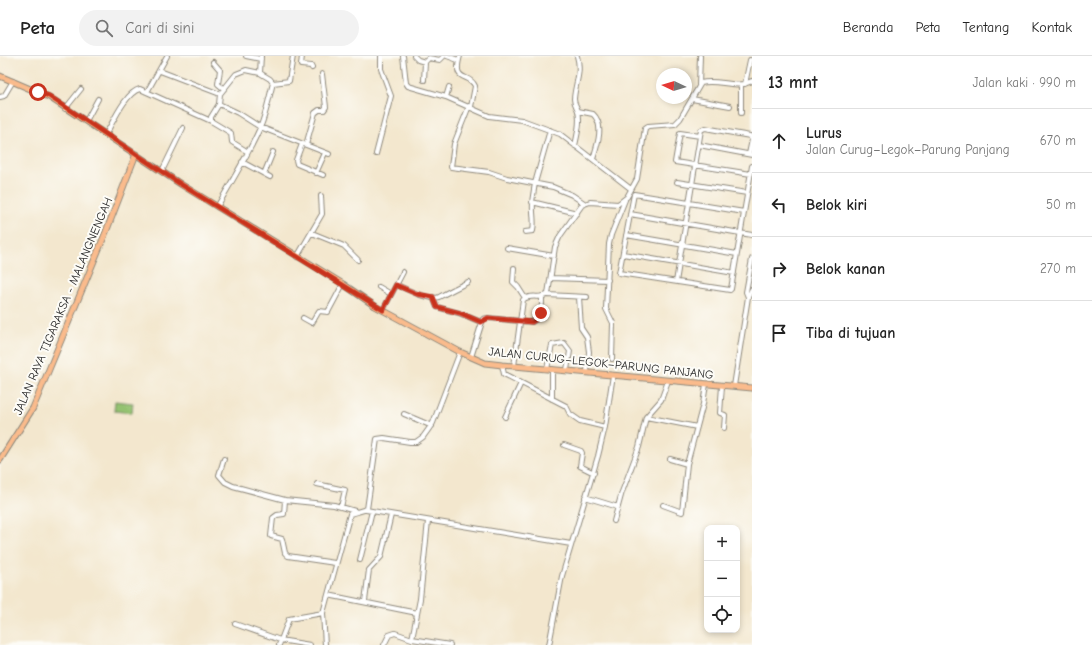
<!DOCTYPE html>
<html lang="id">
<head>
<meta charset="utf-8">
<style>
	body { margin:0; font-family:"Comic Neue",sans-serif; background:#f2f2f2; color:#222 }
	.controls { position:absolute; right:12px; bottom:12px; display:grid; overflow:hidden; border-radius:8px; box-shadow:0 2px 6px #0003 }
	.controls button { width:36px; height:36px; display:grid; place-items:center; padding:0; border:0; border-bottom:1px solid #e0e0e0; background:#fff; color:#222; font:20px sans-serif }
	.compass { position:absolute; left:656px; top:12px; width:36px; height:36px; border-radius:50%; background:#fff; box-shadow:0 2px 6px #0003; rotate:274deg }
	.stop { position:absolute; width:12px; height:12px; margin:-9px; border:3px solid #c8321e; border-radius:50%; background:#fff }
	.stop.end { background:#c8321e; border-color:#fff; box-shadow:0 1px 4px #0008 }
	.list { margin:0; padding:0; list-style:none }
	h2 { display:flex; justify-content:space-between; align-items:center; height:52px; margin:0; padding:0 16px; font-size:17px }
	h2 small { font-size:13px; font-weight:400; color:#767676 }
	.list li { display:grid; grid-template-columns:26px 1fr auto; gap:12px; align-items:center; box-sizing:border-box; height:64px; padding:0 16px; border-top:1px solid #e0e0e0 }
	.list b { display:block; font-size:15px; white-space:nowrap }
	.list p { margin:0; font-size:13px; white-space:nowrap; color:#767676 }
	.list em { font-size:13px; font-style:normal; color:#767676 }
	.icon { flex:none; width:22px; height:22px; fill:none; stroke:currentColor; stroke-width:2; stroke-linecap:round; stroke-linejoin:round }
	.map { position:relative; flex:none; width:752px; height:589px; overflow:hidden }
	header { display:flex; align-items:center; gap:24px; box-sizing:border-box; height:56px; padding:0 20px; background:#fff; border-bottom:1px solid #e0e0e0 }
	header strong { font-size:19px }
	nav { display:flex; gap:22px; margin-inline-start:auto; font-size:14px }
	.search { width:280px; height:36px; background:#f2f2f2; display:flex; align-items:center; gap:10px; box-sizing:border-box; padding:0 14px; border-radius:22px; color:#767676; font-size:15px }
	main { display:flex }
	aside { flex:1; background:#fff }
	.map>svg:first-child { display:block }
</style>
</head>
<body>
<header>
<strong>Peta</strong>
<div class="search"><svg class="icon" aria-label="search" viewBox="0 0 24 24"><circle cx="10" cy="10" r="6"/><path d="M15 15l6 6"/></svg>Cari di sini</div>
<nav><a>Beranda</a><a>Peta</a><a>Tentang</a><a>Kontak</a></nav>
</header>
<main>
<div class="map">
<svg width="752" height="589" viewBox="0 0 752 589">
	<rect width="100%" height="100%" fill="#fdfcf7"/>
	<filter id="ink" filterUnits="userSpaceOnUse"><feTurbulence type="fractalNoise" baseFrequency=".025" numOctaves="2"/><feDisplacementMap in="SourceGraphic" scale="8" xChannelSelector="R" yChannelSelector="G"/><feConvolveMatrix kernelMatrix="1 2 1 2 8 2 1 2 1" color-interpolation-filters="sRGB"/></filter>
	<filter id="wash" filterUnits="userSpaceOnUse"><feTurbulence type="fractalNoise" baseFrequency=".012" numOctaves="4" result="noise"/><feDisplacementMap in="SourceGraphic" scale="16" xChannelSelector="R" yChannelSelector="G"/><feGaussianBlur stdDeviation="0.9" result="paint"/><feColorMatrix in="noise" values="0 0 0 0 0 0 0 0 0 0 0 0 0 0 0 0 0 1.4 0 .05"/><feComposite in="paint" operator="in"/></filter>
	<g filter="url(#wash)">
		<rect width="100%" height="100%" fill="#f3e7ce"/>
		<path fill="#94c271" stroke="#60764e" d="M 115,345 L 133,347 L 132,357 L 114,355 Z"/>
	</g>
	<g filter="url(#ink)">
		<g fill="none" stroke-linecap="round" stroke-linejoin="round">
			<g stroke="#8f897c" stroke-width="6">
				<path id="minor" d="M 246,0 L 261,3
					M 302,0 L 301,9 L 311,10 L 312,12
					M 403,0 L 406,27 L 408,30 L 446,41 L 489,60 L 522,64 L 560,78 L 631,133
					M 414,0 L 418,4 L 425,6 L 429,2 L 440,4 L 444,0
					M 447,0 L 458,4
					M 460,0 C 452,28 469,16 475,30 L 471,51
					M 213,6 L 220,14 L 218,28 L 224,33
					M 160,15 L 220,38
					M 424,24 L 425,6
					M 273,27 L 289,25 L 293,0
					M 745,28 L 750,4
					M 699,29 L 700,0
					M 741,29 L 741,57
					M 147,36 L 167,0
					M 0,41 L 4,40 L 13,25
					M 446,41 L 449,31
					M 692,43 L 730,50
					M 219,48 L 238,57 L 260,71 L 329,98
					M 469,50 L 454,88 L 451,111 L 489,116 L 507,122 L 553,131 L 572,139 L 584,147
					M 65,53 L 81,33
					M 578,55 L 593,58 C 605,69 597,90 593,103
					M 86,65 L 98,43
					M 211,65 L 231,77 L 232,86 L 248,96
					M 550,74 L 535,127 L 532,146 L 577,157
					M 106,78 C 113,66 126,36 140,33 L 211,65 L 211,61 L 219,48 L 220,38 L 236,18 L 246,14 L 260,17
					M 700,80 L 680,77 L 675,106 L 751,118
					M 302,88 L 296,104 L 297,108 L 323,119
					M 306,89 L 315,57 L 319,54 L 324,54 L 326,51 L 322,18
					M 699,89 L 752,99
					M 575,90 C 577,79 581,67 578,55 C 577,51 574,48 574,43 C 575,27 582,17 577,0
					M 376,98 L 391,40 L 381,13 L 381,0
					M 242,106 L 270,121
					M 162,115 L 183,72
					M 316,117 L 325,97
					M 264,118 L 273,96
					M 677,126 L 747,137
					M 217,151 C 232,125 248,99 260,72 C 266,58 269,42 273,27 L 270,23 L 260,17 L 261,0
					M 744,156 L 634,138 L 619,217 L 730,234 L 731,233 L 752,110
					M 630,158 L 752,179
					M 525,176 L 533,175 C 535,164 532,157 533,147
					M 312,177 L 344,190 L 358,204
					M 626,179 L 737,198
					M 507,192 L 554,200
					M 623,198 L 734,217
					M 297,201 L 322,158 L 321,140
					M 514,212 L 513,226 L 518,231 L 525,242
					M 551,222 L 608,224
					M 676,226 L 701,74 L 705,72 L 750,80 L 752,84 L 749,98
					M 397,229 C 406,233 429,245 439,241 C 448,236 458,231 468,226
					M 379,231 L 391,238
					M 547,239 L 587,241
					M 433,241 L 437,251 L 459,257 L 481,266
					M 579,241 L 581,272 L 587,281 L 589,296 L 587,316
					M 748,241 L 752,233
					M 383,254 L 403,216
					M 303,262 L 312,267 L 319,255 L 328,256 L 343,228
					M 471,301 L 483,263 L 488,262 L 532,266 C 543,260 542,251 542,240
					M 612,303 L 613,267 L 606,253 L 609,188 L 611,179 L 625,144
					M 502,309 L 504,318 L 566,350 L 570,358 L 580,365 L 605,371
					M 514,310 L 523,244 C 530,237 541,244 548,238 L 555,191 L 560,180 L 582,149 L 590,146 L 618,148 L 627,141 L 637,123 L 645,72 L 648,70 L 675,68 L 680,63 L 701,27 C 718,22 734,34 752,25
					M 547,313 L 552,289 L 564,287 L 570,295 L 567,314
					M 552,313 L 552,343
					M 722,330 L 720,357 L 725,359 L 724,372
					M 734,330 L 748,241 L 746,236 L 752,203
					M 404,358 L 432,370
					M 505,361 L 521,327
					M 646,361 L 697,371
					M 564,389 L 581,395 L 582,397 L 580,410 L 594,417
					M 224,403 L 219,419 L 225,426 L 233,430 L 285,444 L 334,449 L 355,455
					M 670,403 L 687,408
					M 317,428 L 345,434 L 341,451
					M 585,441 L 618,451
					M 285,444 L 284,458 L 277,459 L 273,462 L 271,480 L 282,483 L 285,497 L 288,500 L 335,507
					M 663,449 L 682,456 L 687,408 L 703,348 L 706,328
					M 366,454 L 571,488
					M 614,465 L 622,436 L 639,391 L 646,361 L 661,344 L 668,325
					M 360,504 L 372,455
					M 328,539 L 417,557
					M 365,545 L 369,514 L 381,501 L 391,459
					M 235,568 L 280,584 L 310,589
					M 412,583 L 420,543 L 428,465
					M 279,589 L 289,563 L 323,557
					M 325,589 L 323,557 L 350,458 L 367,453 L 377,383 L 384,382 L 410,386 L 416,386 L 423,381 L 433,367 L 460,296
					M 384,589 L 389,579 L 395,577 L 412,583 L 450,589
					M 549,589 L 562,520 L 598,400 L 605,371 L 613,319"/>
			</g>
			<g stroke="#8f897c" stroke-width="7">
				<path id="major" d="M 0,20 L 49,41 L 182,129 L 343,228 L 375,250 L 460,296 L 485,307 L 502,309 L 752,332
					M 0,404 L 33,352 L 106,176 L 136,98"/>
			</g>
			<use href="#minor" stroke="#fff" stroke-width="4"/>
			<use href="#major" stroke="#fabb8c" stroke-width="5"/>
		</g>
	</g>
	<g fill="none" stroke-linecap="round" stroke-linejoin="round" filter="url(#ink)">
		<path stroke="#c8321e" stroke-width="5" d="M 38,36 L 49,40 L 182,129 L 383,254 L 396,229 L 417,238 L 433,241 L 437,251 L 460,257 L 481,266 L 488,262 L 532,266 L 538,262 L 541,257"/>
	</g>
	<g text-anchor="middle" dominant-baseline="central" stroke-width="4" stroke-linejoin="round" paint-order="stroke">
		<g font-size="12" fill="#2b2b2b" stroke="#fdfcf7">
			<text transform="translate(63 250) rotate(-67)">JALAN RAYA TIGARAKSA - MALANGNENGAH</text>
			<text transform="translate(601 307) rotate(6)">JALAN CURUG–LEGOK–PARUNG PANJANG</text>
		</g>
	</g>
</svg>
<div class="controls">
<button>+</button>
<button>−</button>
<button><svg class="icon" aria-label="locate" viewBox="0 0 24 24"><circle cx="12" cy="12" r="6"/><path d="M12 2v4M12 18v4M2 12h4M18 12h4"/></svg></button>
</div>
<svg class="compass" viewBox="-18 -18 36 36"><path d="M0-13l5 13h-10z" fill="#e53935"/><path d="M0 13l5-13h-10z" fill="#767676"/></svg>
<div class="stop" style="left:38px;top:36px"></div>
<div class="stop end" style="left:541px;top:257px"></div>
</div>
<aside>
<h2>13 mnt<small>Jalan kaki · 990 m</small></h2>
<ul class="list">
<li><svg class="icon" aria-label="ahead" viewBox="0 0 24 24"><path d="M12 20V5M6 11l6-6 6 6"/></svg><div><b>Lurus</b><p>Jalan Curug–Legok–Parung Panjang</p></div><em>670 m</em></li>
<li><svg class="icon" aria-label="left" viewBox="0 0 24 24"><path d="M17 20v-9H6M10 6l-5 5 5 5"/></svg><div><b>Belok kiri</b></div><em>50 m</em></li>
<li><svg class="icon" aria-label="right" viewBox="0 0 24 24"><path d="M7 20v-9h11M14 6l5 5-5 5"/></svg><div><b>Belok kanan</b></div><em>270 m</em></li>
<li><svg class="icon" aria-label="arrive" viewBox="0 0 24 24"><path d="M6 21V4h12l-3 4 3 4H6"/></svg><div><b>Tiba di tujuan</b></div></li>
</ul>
</aside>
</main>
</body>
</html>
